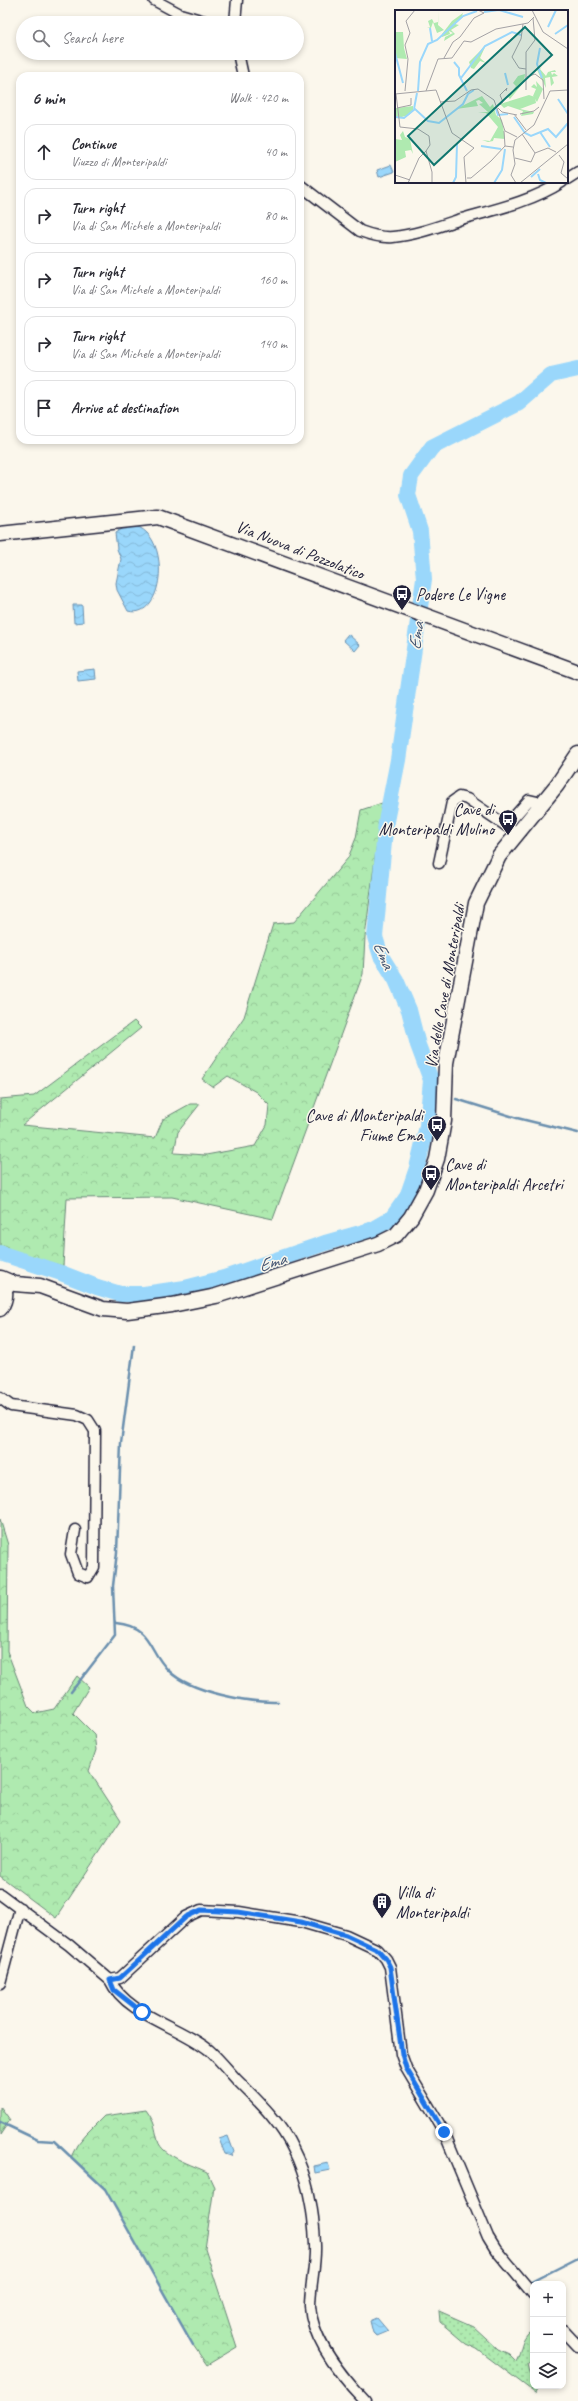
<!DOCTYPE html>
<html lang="en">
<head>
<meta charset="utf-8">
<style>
	body { margin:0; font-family:Caveat,sans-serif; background:#f2f2f3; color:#2b2b33 }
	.controls { position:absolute; right:12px; bottom:12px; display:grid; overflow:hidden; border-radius:8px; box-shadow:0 2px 6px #0003 }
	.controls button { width:36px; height:36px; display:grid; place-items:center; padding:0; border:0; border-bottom:1px solid #e1e1e2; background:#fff; color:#2b2b33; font:20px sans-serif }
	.stop { position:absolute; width:12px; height:12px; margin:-9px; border:3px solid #1a73e8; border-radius:50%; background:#fff }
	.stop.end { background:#1a73e8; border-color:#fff; box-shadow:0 1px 4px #0008 }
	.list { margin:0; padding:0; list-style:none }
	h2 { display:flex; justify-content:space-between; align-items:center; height:52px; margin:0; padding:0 16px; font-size:17px }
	h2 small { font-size:13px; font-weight:400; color:#7c7c81 }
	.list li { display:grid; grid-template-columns:26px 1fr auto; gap:12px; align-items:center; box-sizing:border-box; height:56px; margin:0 8px 8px; padding:0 8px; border:1px solid #e1e1e2; border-radius:12px }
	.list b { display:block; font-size:15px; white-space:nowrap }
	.list p { margin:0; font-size:13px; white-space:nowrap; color:#7c7c81 }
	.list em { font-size:13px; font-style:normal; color:#7c7c81 }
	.icon { flex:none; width:22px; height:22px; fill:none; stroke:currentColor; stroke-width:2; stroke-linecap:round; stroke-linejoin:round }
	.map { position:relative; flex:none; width:578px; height:2401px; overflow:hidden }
	.search { position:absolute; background:#fff; box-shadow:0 2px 6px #0003; left:16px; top:16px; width:288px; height:44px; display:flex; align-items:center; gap:10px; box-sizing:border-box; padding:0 14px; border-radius:22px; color:#7c7c81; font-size:15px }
	.panel { position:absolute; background:#fff; box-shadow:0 2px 6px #0003; left:16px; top:72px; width:288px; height:372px; border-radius:12px }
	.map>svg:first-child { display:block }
</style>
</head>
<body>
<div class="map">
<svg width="578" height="2401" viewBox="0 0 578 2401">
	<defs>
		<pattern id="grass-dots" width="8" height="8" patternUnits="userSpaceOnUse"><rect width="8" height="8" fill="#afeab0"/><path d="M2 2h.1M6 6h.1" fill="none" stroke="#96c898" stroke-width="1.8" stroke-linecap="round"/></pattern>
		<pattern id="forest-crowns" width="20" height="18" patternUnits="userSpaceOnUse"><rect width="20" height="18" fill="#afeab0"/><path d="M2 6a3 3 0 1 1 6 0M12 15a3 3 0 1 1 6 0" fill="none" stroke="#96c898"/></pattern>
		<pattern id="water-waves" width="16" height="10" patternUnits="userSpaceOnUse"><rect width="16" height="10" fill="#9ad7fb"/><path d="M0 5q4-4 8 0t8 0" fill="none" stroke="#84b8d8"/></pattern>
	</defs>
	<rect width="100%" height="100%" fill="#fbf7ec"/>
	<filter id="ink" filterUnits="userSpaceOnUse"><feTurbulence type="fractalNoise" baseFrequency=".025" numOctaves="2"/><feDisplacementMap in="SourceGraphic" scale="8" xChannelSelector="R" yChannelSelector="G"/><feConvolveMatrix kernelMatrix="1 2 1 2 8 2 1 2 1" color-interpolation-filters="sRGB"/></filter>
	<g filter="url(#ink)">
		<path fill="url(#grass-dots)" stroke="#688676" d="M 439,2311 L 473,2326 L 498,2349 L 509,2354 L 516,2361 C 523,2348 519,2341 531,2330 L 533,2333 L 533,2363 L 528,2364 L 533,2386 L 538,2386 L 535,2393 L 477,2349 L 466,2344 L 440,2322 Z"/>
		<path fill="url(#forest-crowns)" stroke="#688676" d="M 382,803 L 365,937 L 363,974 L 273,1219 L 172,1197 L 67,1198 L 63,1266 L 0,1248 L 0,1099 L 34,1096 L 134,1021 L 141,1028 L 22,1125 L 155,1138 L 163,1119 L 190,1104 L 200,1104 L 178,1132 L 174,1153 L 206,1155 L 255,1146 L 267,1125 L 269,1105 L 256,1092 L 228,1076 L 213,1087 L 202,1079 L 244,1017 L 273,924 L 294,922 L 348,858 L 356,838 L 361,810 Z
			M 0,1519 L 8,1545 L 7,1651 L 28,1706 L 35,1713 L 54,1709 L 77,1676 L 89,1687 L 73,1713 L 94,1734 L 96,1750 L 89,1771 L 121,1820 L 56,1918 L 0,1876 Z
			M 0,2106 L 10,2120 L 0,2135 Z
			M 146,2110 C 156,2124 154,2126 158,2141 C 162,2156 193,2165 207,2172 L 214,2187 L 205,2249 L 237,2347 L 207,2365 L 193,2345 L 105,2189 L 71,2157 L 77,2145 L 86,2134 L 104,2116 Z"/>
		<path fill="url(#water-waves)" stroke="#6a8fae" d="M 391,165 L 394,172 L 379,177 L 377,170 Z
			M 127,525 C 173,524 167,622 128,611 L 117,590 L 116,583 L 121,559 L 117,549 L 115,533 Z
			M 73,605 L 82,605 L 83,622 L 74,623 Z
			M 348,634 L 360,645 L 355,651 L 343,640 Z
			M 95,669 L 96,679 L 78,681 L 77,671 Z
			M 228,2136 L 234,2152 L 231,2156 L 225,2154 L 219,2139 Z
			M 328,2163 L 330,2170 L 315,2173 L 314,2166 Z
			M 377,2318 L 388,2331 L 376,2336 L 373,2333 L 370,2321 Z"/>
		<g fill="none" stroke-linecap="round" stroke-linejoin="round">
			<path stroke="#6a8fae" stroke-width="2.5" d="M 414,601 L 421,604
				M 429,1097 L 439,1096
				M 456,1099 L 517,1118 L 578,1133
				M 138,1303 L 139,1294
				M 116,1623 C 153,1627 147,1650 169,1671 C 190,1692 250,1703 278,1702
				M 71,1692 L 115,1635 L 113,1586 L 117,1552 L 121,1443 L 134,1345
				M 0,2122 L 38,2140 L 54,2141 L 105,2189 L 193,2345
				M 531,2282 L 578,2258"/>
			<path stroke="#9ad7fb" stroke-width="16" d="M 0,1253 L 61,1273 L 97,1287 L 120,1294 L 144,1294 L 185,1288 L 224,1278 L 325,1243 L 371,1230 L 392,1218 L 407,1197 L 417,1168 L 427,1126 L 431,1080 L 418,1045 L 409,1010 L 396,980 L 381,956 L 375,937 L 386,821 L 398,760 L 424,579 L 420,531 L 408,495 L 411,476 L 432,447 L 519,403 L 551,375 L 578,369"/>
			<g stroke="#22223b" stroke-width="13">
				<path id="street" d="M 154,0 L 180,14 L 211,23
					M 235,23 L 237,0
					M 238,53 L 243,76
					M 567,179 L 578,172
					M 300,185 L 360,231 C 371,235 381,238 393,237 C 415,235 437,227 458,220 C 493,210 531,202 562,182
					M 506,826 L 529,800 L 542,803
					M 439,863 L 452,802 L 459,797 L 467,799 L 517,833
					M 0,1398 L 11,1406 L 77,1415 L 88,1420 L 95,1431 L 94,1567 L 88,1577 L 78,1573 L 71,1554 L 75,1530
					M 0,1894 L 69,1945 L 110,1980 L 120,1978 L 186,1917 L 201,1910 L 239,1912 L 301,1922 L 346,1935 L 378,1950 L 386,1959 L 390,1967 L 401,2054 L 406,2068 L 444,2132 L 488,2237 L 496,2250 L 533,2294
					M 110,1980 C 126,2015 180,2026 209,2050 C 219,2059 227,2069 236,2079 C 257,2100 280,2121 293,2149 C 308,2178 314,2212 315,2245 C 316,2265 310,2286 310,2306 C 312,2340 343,2378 365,2401
					M 0,1983 L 20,1908
					M 563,2330 L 578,2346"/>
			</g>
			<g stroke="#22223b" stroke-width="17">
				<path id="secondary" d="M 0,534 L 158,517 L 578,672
					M 0,1278 C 7,1288 7,1299 0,1309
					M 1,1278 L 15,1284 L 40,1286 L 103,1309 L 127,1311 L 172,1305 L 216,1296 L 378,1244 L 396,1235 L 411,1217 L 426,1190 L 437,1159 L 444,1121 L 446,1063 L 476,903 L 499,856 L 557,785 L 578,754"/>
			</g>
			<use href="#street" stroke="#fbf7ec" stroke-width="10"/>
			<use href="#secondary" stroke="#fbf7ec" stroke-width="14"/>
		</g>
	</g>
	<g fill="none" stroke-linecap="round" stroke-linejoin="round" filter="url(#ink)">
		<path stroke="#1a73e8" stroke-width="5" d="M 142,2012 L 114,1990 L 110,1980 L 120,1978 L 186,1917 L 201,1910 L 238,1912 L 301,1922 L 346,1935 L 378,1950 L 386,1959 L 390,1967 L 402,2054 L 406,2068 L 444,2132"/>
	</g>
	<defs>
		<g id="bus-pin" transform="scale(1)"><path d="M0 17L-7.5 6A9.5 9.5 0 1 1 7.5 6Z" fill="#22223b" stroke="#fbf7ec"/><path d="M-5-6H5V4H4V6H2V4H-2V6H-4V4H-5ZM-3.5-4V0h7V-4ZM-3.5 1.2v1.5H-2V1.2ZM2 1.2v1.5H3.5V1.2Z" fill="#fff"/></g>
		<g id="building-pin" transform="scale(1)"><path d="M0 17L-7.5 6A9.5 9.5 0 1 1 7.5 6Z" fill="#22223b" stroke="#fbf7ec"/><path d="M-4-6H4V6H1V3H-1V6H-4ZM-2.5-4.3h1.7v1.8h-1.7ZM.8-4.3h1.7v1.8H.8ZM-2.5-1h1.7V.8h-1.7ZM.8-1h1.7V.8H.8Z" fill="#fff"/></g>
	</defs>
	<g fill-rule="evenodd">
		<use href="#bus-pin" x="402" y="594"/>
		<use href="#bus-pin" x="508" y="819"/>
		<use href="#bus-pin" x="437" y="1125"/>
		<use href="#bus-pin" x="431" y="1174"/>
		<use href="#building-pin" x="382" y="1902"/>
	</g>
	<g text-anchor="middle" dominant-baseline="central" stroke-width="3" stroke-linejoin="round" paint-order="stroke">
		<g font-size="17" fill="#22223b" stroke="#fbf7ec">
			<text transform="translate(300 550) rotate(21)">Via Nuova di Pozzolatico</text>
			<text transform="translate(445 986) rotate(-80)">Via delle Cave di Monteripaldi</text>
		</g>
		<g font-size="17" fill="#22223b" stroke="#fbf7ec" text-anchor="start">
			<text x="416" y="594">Podere Le Vigne</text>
			<text x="494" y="809" text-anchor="end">Cave di<tspan x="494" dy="20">Monteripaldi Mulino</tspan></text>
			<text x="423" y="1115" text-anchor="end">Cave di Monteripaldi<tspan x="423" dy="20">Fiume Ema</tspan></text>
			<text x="445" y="1164">Cave di<tspan x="445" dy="20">Monteripaldi Arcetri</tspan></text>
			<text x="396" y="1892">Villa di<tspan x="396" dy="20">Monteripaldi</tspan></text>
		</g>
		<g font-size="18" font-style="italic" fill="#465875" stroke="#fbf7ec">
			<text transform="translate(416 636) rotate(-82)">Ema</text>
			<text transform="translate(384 955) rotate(67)">Ema</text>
			<text transform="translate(272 1262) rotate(-18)">Ema</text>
		</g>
	</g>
	<g transform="translate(395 10)">
		<rect width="173" height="173" fill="#fbf7ec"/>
		<path d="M 0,22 L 8,22 L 9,38 L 12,49 L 0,48 ZM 134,85 L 140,87 L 141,93 L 125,99 L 139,102 L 138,104 L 126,106 L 128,101 L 113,96 L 109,98 L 105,94 ZM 0,93 L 1,98 L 18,96 L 18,100 L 14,105 L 3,108 L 0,107 Z" fill="#afeab0"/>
		<path d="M 44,0 L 43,15 L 49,20 L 42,23 L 38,12 L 36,18 L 32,17 L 35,17 L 33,11 L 37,9 L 39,13 L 43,12 ZM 68,3 L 67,6 L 71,5 L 61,12 L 60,14 L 64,15 L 56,20 L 60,24 L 49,31 L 50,27 L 58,23 L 54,21 L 55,24 L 47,27 L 47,24 L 57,11 ZM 91,35 L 85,48 L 91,53 L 85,51 L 79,59 L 76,58 L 74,52 ZM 147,57 L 145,59 L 151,66 L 153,62 L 160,60 L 161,62 L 156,62 L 157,65 L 159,63 L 163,66 L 157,67 L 159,73 L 156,76 L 155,67 L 150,68 L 151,78 L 142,60 ZM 130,64 L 129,72 L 115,89 L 113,87 L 121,76 L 118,73 L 123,66 ZM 141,71 L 148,79 L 142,92 L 138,86 L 141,79 L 136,77 L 139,74 L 142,77 ZM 87,86 L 95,97 L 98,94 L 101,105 L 107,110 L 110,129 L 99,128 L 98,131 L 93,132 L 87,130 L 95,131 L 103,117 L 91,103 L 83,102 L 93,102 L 84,94 L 88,93 L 84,90 L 81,91 L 83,96 L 61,99 ZM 8,121 L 10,127 L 15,129 L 18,144 L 16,140 L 10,141 L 11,147 L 0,152 L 0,129 L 7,130 L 5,125 Z" fill="#afeab0"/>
		<path fill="none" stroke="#9ad7fb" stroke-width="2" d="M 104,0 L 128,7M 89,2 L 104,0M 153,17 L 161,0M 35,18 L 37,31M 160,24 L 173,15M 145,38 L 142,54 L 147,68M 0,43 L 8,73M 59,52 L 64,58 L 64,65 L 72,81M 110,63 L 113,75M 66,68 L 90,36 L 117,22 L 126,25M 23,81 L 25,52 L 33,34 L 42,30 L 68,6 L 82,1M 163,89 L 173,104M 19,99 L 22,83M 101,99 L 103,105 L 113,104M 0,107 L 9,108 L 20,99 L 33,111 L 44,113 L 68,94 L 73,84 L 79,80M 119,107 L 130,123 L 136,126 L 153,119 L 161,127 L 173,113M 145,122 L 155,137M 86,136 L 106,139M 143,164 L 145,170 L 151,173M 136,167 L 145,159M 58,173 L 61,167 L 62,134M 99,173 L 107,160 L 110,139"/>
		<path fill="none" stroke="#a4a2a5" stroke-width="1" d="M 137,0 L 148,22 L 173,39M 128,14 L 126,29 L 117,47 L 124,58 L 131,59 L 131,80M 49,48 L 58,32 L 65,27 L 79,8 L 89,3 L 83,0M 131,59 L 131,42 L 140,30 L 138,8M 132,67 L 140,64 L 148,70 L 149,89M 10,81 L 13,49 L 10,35 L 15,23 L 11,11 L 20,0M 31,81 L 43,49 L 57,48 L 69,31 L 76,32 L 101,19 L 133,13 L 139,7M 0,84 L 41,80 L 57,123 L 79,138 L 69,147 L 71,173M 1,84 L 5,117 L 23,119 L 34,126 L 35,135 L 31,141 L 37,162 L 37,173M 45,92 L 60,91 L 76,80 L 83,79 L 99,90 L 110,121 L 122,127M 105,95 L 108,92 L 105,85 L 112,78 L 111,81M 2,98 L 16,95 L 16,88M 103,98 L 107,102 L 122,105M 119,104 L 131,120M 125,104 L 139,101 L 144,97M 109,121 L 110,136M 127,124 L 140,143M 140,143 L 153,138 L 161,142M 164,145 L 169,152 L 166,163 L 173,169M 120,148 L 136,152 L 140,143M 0,165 L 15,170M 72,168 L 76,168 L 96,151 L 110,136 L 118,137M 13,173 L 24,148 L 31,141M 121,173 L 116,165 L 120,154 L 118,140 L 120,130 L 139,115 L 155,81 L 173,80M 125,173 L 173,134"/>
		<path fill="#0f766e" fill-opacity="0.15" stroke="#0f766e" stroke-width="2" d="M 130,17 L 157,45 L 39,155 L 13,126 Z"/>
		<rect width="173" height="173" fill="none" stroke="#22223b" stroke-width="2"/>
	</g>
</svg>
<div class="controls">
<button>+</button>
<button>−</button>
<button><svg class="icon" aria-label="layers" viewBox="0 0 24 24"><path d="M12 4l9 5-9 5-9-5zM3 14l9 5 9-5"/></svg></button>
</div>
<div class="stop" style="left:142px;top:2012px"></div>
<div class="stop end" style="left:444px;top:2132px"></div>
<div class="search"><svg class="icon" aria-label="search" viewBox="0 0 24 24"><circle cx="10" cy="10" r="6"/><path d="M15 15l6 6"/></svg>Search here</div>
<section class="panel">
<h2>6 min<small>Walk · 420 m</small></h2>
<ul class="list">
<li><svg class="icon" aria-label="ahead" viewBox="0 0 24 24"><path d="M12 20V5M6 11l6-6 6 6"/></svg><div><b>Continue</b><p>Viuzzo di Monteripaldi</p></div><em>40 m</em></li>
<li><svg class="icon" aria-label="right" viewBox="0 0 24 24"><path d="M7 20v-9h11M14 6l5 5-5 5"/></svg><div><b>Turn right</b><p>Via di San Michele a Monteripaldi</p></div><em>80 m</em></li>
<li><svg class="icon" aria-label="right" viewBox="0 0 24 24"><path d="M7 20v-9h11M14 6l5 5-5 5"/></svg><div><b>Turn right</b><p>Via di San Michele a Monteripaldi</p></div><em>160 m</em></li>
<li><svg class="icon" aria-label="right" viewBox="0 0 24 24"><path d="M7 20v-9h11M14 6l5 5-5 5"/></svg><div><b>Turn right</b><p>Via di San Michele a Monteripaldi</p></div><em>140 m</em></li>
<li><svg class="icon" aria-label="arrive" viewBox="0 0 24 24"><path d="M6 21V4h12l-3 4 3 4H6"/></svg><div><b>Arrive at destination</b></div></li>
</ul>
</section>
</div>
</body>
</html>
